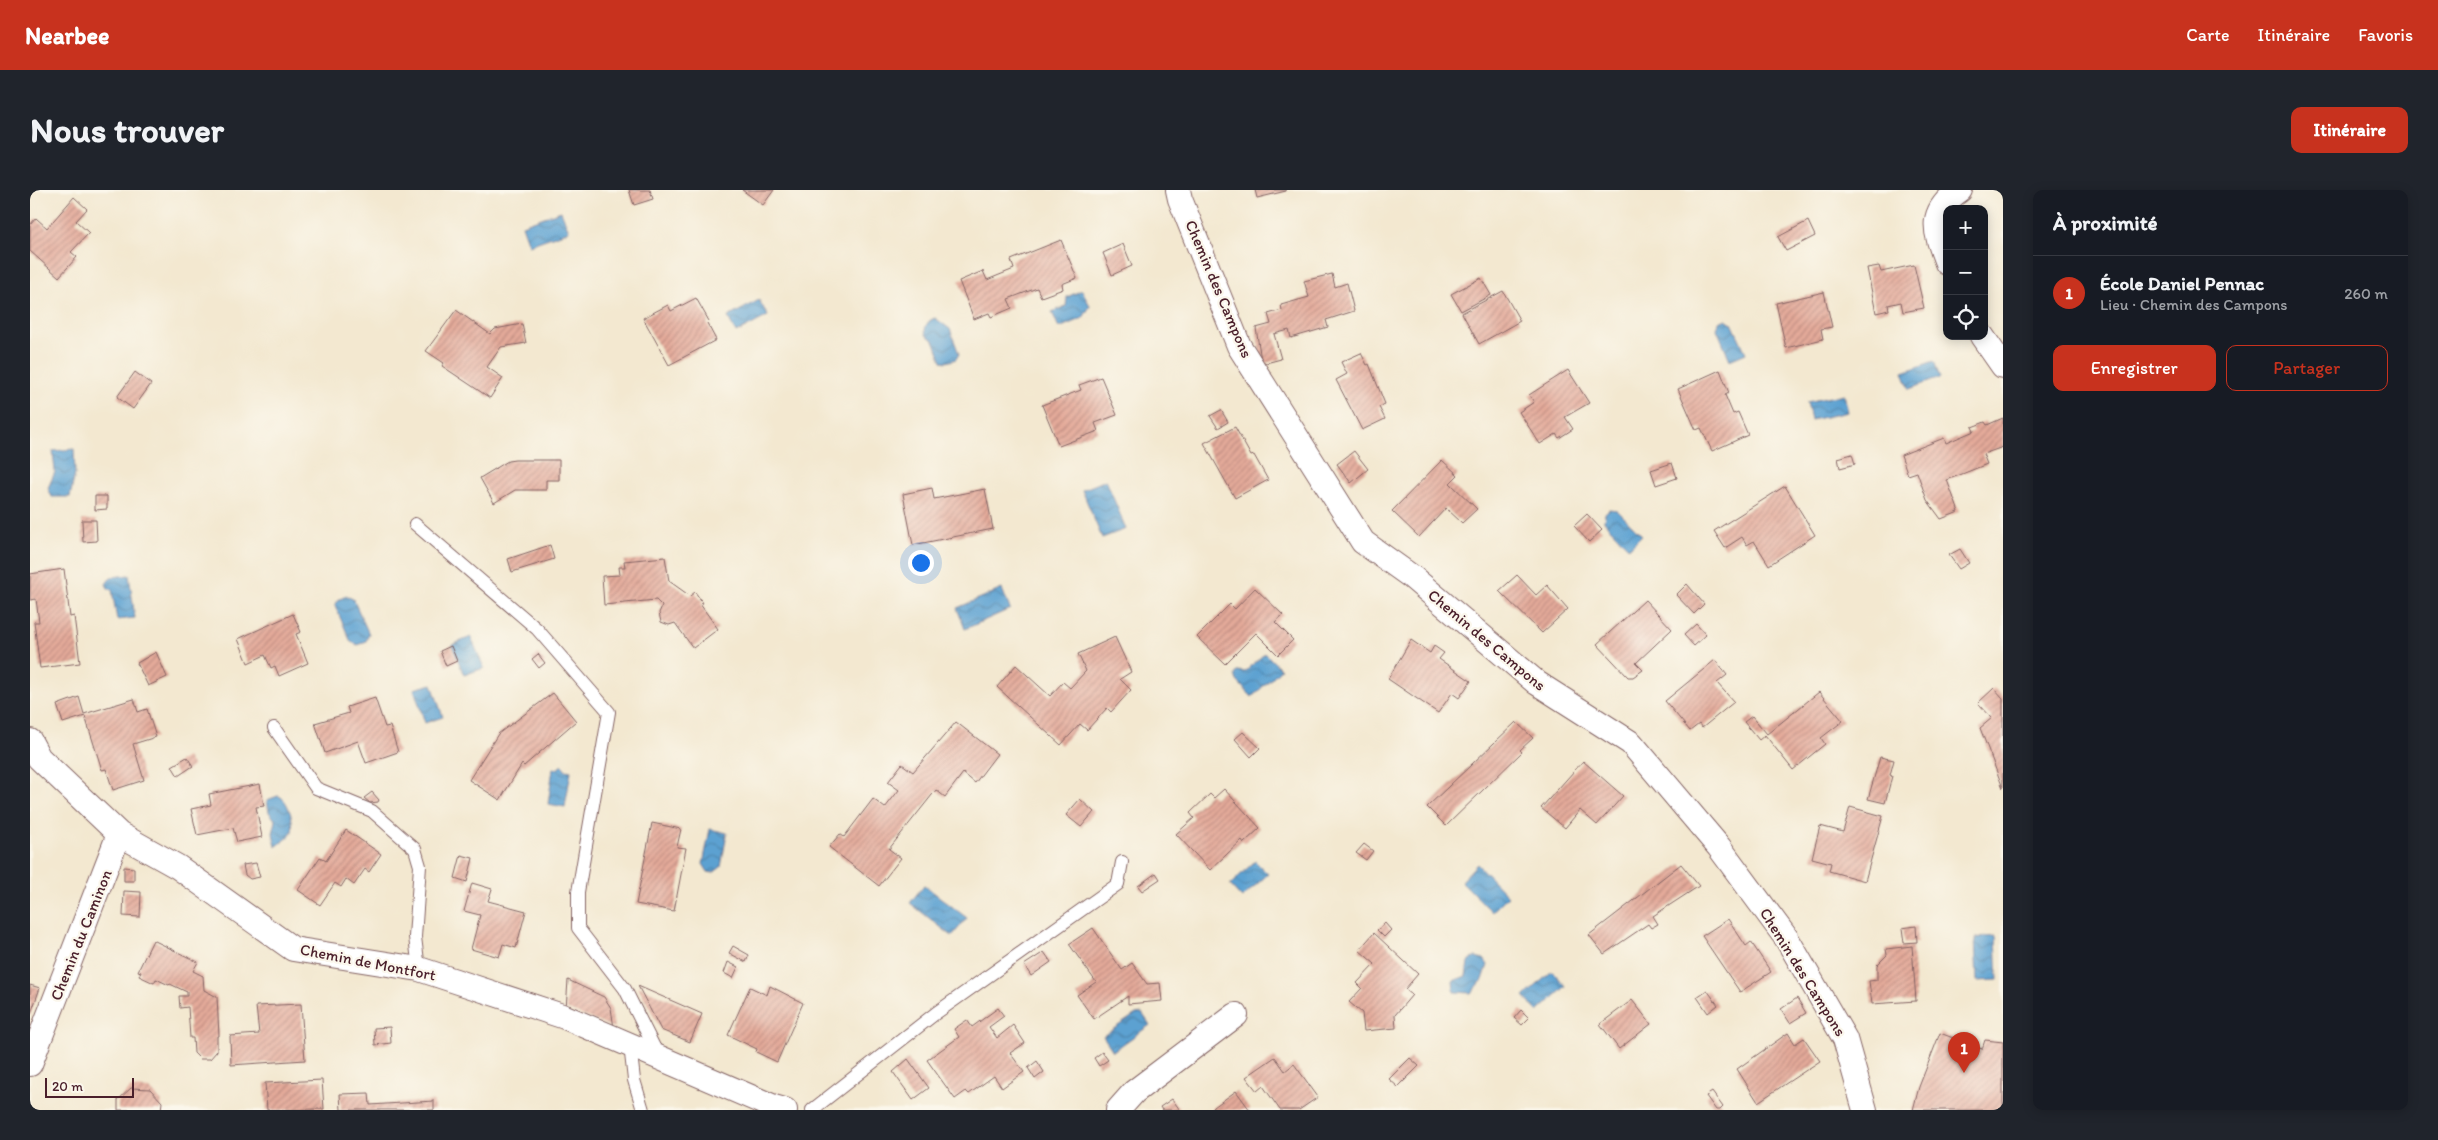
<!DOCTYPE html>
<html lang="fr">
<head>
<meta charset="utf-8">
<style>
	body { margin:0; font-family:Itim,sans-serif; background:#20242c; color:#f1f3f6 }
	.controls { position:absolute; right:15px; top:15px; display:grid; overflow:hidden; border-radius:10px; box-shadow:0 2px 12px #0003 }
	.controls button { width:45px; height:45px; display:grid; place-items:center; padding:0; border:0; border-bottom:1px solid #363941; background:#171b24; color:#f1f3f6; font:25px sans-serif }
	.scale { position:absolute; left:15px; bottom:12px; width:89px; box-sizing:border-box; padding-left:5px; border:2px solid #4a1f2b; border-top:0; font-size:14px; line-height:18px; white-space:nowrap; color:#4a1f2b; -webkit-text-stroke:4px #fbf7ec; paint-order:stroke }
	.you { position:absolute; left:890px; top:372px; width:18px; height:18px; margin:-12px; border:4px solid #fff; border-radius:50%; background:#1a73e8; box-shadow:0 0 0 8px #1a73e833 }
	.badge { display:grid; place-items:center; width:32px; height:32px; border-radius:50%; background:#c8321e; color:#fff; font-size:16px; font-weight:700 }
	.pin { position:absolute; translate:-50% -41px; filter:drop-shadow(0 1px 2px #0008) }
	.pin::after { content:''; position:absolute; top:26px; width:18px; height:15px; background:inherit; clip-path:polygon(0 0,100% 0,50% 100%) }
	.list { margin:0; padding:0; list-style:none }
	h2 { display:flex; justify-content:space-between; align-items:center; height:65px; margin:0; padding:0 20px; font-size:21px }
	h2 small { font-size:16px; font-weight:400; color:#9ea1a6 }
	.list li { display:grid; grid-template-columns:32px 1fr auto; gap:15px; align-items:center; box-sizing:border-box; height:75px; padding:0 20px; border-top:1px solid #363941 }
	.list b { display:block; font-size:19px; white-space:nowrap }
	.list p { margin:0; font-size:16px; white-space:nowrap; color:#9ea1a6 }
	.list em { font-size:16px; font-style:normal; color:#9ea1a6 }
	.actions { display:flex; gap:10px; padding:15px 20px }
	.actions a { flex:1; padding:11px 0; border:1px solid #c8321e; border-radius:10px; text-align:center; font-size:18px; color:#c8321e }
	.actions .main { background:#c8321e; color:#fff }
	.icon { flex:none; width:28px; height:28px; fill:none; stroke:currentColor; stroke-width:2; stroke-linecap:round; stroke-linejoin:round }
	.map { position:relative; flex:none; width:1973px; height:920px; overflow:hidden; border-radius:10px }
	header { display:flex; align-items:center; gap:30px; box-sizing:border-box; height:70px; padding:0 25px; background:#c8321e; color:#fff }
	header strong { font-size:24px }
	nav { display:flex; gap:28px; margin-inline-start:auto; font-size:18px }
	.intro { display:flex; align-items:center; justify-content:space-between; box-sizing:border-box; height:120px; padding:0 30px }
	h1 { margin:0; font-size:35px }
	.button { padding:12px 22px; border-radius:10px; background:#c8321e; color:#fff; font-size:18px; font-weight:700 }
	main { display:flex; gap:30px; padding:0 30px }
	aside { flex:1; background:#171b24; border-radius:10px; box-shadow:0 2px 12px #0003 }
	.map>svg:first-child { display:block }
</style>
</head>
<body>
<header>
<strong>Nearbee</strong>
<nav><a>Carte</a><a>Itinéraire</a><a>Favoris</a></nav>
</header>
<div class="intro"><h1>Nous trouver</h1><a class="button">Itinéraire</a></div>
<main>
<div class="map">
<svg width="1973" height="920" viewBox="0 0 1973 920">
	<defs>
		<pattern id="water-waves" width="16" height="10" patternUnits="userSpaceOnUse" patternTransform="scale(1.25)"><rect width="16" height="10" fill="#5ca1d1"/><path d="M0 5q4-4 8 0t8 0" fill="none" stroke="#4e83aa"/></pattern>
		<pattern id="building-hatch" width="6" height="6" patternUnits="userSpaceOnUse" patternTransform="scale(1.25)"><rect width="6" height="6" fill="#e4aa9a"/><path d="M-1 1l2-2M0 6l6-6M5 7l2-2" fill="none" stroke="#bb8a7e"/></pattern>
	</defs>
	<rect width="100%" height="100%" fill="#fbf7ec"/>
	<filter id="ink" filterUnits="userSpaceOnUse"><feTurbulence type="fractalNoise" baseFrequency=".02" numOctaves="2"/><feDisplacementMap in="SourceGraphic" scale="10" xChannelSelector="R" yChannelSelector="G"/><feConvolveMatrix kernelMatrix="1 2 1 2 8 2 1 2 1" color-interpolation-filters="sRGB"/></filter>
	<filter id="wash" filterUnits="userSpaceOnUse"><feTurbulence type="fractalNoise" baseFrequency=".0096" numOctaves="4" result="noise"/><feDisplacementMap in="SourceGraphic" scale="20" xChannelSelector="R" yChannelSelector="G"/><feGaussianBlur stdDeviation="1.12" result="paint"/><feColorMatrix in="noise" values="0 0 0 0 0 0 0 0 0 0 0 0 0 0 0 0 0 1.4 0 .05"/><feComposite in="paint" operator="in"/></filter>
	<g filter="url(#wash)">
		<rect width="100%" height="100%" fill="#f3e8d0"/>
		<path fill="url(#water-waves)" stroke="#53607e" d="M 531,21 L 539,41 L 499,55 L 492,35 Z
			M 1052,100 L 1060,116 L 1053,128 L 1029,138 L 1022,122 L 1036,116 L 1037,107 Z
			M 729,110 L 738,126 L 706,143 L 698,127 Z
			M 905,128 L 920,139 L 929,164 L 926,169 L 917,172 L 912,171 L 904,150 L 896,145 C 893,137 898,130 905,128 Z
			M 1696,129 L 1702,133 L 1716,163 L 1700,170 L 1687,139 L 1689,132 Z
			M 1904,171 L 1910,188 L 1879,199 L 1873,182 Z
			M 1814,204 L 1818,222 L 1781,230 L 1777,212 Z
			M 44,259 L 45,284 L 40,307 L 22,307 L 18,298 L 25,282 L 23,261 Z
			M 1076,290 L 1096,339 L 1072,348 L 1052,300 Z
			M 1579,319 L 1587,320 L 1612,345 L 1599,358 L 1574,331 L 1575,323 Z
			M 99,385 L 105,428 L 87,430 L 82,400 L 78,398 L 76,394 L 81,387 Z
			M 972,399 L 980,419 L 935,439 L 927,418 Z
			M 316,406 L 323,409 L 339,444 L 336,451 L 328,455 L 321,452 L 305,416 L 308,410 Z
			M 441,447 L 454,478 L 434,485 L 422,455 Z
			M 1235,463 L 1251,479 L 1222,507 L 1207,491 L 1205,485 L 1208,481 L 1215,482 Z
			M 402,494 L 413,527 L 395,533 L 384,499 Z
			M 532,575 L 536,580 L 541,581 L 535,617 L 518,614 L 523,578 L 527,579 Z
			M 248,606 C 258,607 266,636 261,644 C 258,649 250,653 246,657 L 243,643 L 246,631 L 239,622 L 237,610 Z
			M 680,639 L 697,643 L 691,677 L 683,683 L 678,682 L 673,674 Z
			M 1225,671 L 1238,684 L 1212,708 L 1200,695 Z
			M 1447,674 L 1478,706 L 1462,722 L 1431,691 Z
			M 894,695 L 937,728 L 922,746 L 880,713 Z
			M 1966,746 L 1968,790 L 1947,791 L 1945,748 Z
			M 1445,767 L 1454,769 L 1458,775 L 1453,790 L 1441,803 L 1424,802 L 1423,791 L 1436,786 L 1438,772 Z
			M 1522,781 L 1536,796 L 1508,822 L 1494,807 Z
			M 1112,823 L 1120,835 L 1083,861 L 1073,846 L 1106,824 Z"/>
		<g id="blocks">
			<path fill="url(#building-hatch)" d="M 599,0 L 620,0 L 623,9 L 604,15 Z
				M 712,0 L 744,0 L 733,15 Z
				M 1225,0 L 1256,0 L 1256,1 L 1227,8 Z
				M 44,7 L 57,19 L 46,31 L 59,43 L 41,62 L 47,67 L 29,87 L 0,61 L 0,35 L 6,28 L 17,38 Z
				M 1778,31 L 1785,46 L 1756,61 L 1748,47 Z
				M 1031,50 L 1047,88 L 1032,94 L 1033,99 L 1011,107 L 1007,98 L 978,109 L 982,118 L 961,127 L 959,123 L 944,129 L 929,91 L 953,81 L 957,90 L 984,79 L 981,70 Z
				M 1093,54 L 1102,76 L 1082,85 L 1073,63 Z
				M 1884,75 L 1894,118 L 1873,122 L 1871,112 L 1858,115 L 1859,120 L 1846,123 L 1837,78 L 1849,76 L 1851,82 Z
				M 1302,84 L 1305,97 L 1317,93 L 1324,121 L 1296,130 L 1298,137 L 1261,148 L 1259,140 L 1244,144 L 1251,169 L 1236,173 L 1231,170 L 1226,138 L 1241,134 L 1238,124 L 1252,120 L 1251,115 L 1279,107 L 1274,91 Z
				M 1451,88 L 1461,105 L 1431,121 L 1421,104 Z
				M 1473,101 L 1490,131 L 1449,154 L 1432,123 Z
				M 1794,102 L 1802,137 L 1791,139 L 1793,149 L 1756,158 L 1746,113 Z
				M 666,108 L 679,131 L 677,133 L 686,150 L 639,175 L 613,128 L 638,115 L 641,121 Z
				M 426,120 L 460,144 L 465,139 L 492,134 L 496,153 L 471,157 L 457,177 L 473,188 L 460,208 L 412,176 L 414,173 L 396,161 Z
				M 1331,163 L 1337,175 L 1339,174 L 1355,214 L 1349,217 L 1355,229 L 1332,240 L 1306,190 L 1317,184 L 1311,172 Z
				M 1538,180 L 1559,213 L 1535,227 L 1543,239 L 1529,248 L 1526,244 L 1510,254 L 1489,222 L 1504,212 L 1499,205 Z
				M 1690,180 L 1699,203 L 1695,205 L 1703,224 L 1708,222 L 1718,245 L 1682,261 L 1671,238 L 1666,240 L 1648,199 Z
				M 105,182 L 121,194 L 103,219 L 87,207 Z
				M 1071,187 L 1087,225 L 1065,233 L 1068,241 L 1029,256 L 1012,215 L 1051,200 L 1049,195 Z
				M 1191,220 L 1198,232 L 1188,238 L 1180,226 Z
				M 1973,228 L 1973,257 L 1953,264 L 1957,274 L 1917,290 L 1929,322 L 1911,329 L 1897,310 L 1887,282 L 1878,285 L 1871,265 L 1914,248 L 1916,253 L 1944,241 L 1942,237 L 1955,232 L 1957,235 Z
				M 1205,237 L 1221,266 L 1224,265 L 1238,290 L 1205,308 L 1174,253 Z
				M 1324,261 L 1338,279 L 1321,293 L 1307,274 Z
				M 1822,264 L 1825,274 L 1810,278 L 1808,268 Z
				M 485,270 L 529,270 L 529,290 L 516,290 L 516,300 L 485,300 L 464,313 L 450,288 L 478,271 Z
				M 1412,270 L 1428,285 L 1420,293 L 1447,319 L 1432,333 L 1416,318 L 1389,347 L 1362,321 Z
				M 1642,273 L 1647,288 L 1626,295 L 1621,280 Z
				M 1755,296 L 1785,345 L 1739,375 L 1724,351 L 1717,355 L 1712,347 L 1695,358 L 1684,341 Z
				M 902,298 L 904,309 L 955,299 L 963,339 L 883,355 L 873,304 Z
				M 65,306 L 77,306 L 77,319 L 65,320 Z
				M 1557,324 L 1572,340 L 1559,352 L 1544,336 Z
				M 52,330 L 66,330 L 67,351 L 53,352 Z
				M 520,355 L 524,369 L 482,382 L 478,369 Z
				M 1930,359 L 1939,373 L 1929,379 L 1919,365 Z
				M 635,367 L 639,391 L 660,406 L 665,402 L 673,413 L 670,414 L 688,439 L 663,458 L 645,433 L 639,435 L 631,432 L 629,423 L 632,416 L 626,410 L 574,415 L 572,386 L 590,385 L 589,377 L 595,377 L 594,371 Z
				M 34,379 L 40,427 L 44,426 L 50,473 L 10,478 L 4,432 L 9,432 L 6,409 L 0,410 L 0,384 Z
				M 1487,385 L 1506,405 L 1517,395 L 1538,419 L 1512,443 L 1469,401 Z
				M 1657,394 L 1674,414 L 1664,424 L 1646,405 Z
				M 1225,398 L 1253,425 L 1245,432 L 1263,450 L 1248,465 L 1226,443 L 1195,474 L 1167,447 L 1200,414 L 1205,419 Z
				M 1615,410 L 1642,439 L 1606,473 L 1613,480 L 1603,487 L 1598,487 L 1567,454 Z
				M 263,424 L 271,442 L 266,444 L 278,473 L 249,486 L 245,476 L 241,478 L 235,465 L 218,473 L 208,449 Z
				M 1666,434 L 1676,445 L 1664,456 L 1654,445 Z
				M 1085,447 L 1101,482 L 1090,489 L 1101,500 L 1081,522 L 1077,518 L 1057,540 L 1050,534 L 1031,555 L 967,497 L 986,475 L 1020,506 L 1033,492 L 1040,498 L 1056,481 L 1048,464 Z
				M 1381,450 L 1400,463 L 1404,456 L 1414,463 L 1409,469 L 1441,491 L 1429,508 L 1422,503 L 1408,523 L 1358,489 Z
				M 421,456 L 427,471 L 416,476 L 410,461 Z
				M 126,462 L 137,487 L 118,496 L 107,473 Z
				M 508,464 L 515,473 L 509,478 L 502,469 Z
				M 1685,470 L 1697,485 L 1687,493 L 1704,512 L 1672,538 L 1669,534 L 1660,541 L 1635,511 Z
				M 1964,498 L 1973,508 L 1973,598 L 1950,538 L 1962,528 L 1948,513 Z
				M 1789,502 L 1813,531 L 1791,548 L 1795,554 L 1763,580 L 1735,545 L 1729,550 L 1714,532 L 1722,526 L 1737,544 Z
				M 523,503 L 546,531 L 494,576 L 492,574 L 470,610 L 439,590 L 468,544 Z
				M 49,507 L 54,524 L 104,509 L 108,522 L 117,519 L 126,547 L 103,554 L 114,590 L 83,600 L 76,579 L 72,580 L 55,526 L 33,533 L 27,515 Z
				M 345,508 L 355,537 L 360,536 L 368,562 L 336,573 L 328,551 L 295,563 L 285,533 L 319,523 L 317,517 Z
				M 926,532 L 967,564 L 945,593 L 933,583 L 915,607 L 906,600 L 859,659 L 871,668 L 849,696 L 799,657 L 810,644 L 814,647 L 843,609 L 855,618 L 869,600 L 858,592 L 872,574 L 883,582 Z
				M 1486,532 L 1503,548 L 1490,560 L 1492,562 L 1416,636 L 1397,617 Z
				M 1213,542 L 1230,558 L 1221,567 L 1205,549 Z
				M 157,567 L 163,576 L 148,586 L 142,576 Z
				M 1850,567 L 1864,570 L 1860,585 L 1862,586 L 1855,613 L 1838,609 Z
				M 1553,571 L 1593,606 L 1567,635 L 1550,620 L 1535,638 L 1511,618 Z
				M 230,594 L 234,616 L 226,617 L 232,647 L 207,652 L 203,638 L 167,645 L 161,619 L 181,615 L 179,604 Z
				M 1194,599 L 1230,638 L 1214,653 L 1212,650 L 1180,680 L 1146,644 L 1164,628 L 1160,623 L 1180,604 L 1184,608 Z
				M 342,602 L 349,610 L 348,612 L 340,613 L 334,608 Z
				M 1050,609 L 1064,622 L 1051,637 L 1036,625 Z
				M 1820,617 L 1853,626 L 1835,691 L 1799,681 L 1801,673 L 1782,668 L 1790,636 L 1813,642 Z
				M 622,633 L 651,639 L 647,657 L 656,658 L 644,721 L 606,714 Z
				M 316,640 L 351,664 L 339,682 L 335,679 L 324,695 L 316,689 L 311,697 L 305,693 L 290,715 L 268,700 L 290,667 L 296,671 Z
				M 1334,654 L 1343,661 L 1336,670 L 1326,663 Z
				M 431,665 L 443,668 L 437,692 L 425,688 Z
				M 226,673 L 230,687 L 220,689 L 215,685 L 213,675 Z
				M 1651,674 L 1669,696 L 1623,726 L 1628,734 L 1621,738 L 1618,734 L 1574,764 L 1559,745 Z
				M 94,677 L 104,678 L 104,691 L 94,691 Z
				M 1126,683 L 1130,689 L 1112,701 L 1108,696 Z
				M 442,693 L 462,699 L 458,711 L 496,721 L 486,758 L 473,754 L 469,767 L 441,759 L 450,725 L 434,721 Z
				M 94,701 L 111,702 L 110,727 L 93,726 Z
				M 1698,729 L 1716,756 L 1721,752 L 1741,782 L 1710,802 L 1672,746 Z
				M 1355,733 L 1361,740 L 1354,747 L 1347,740 Z
				M 1886,736 L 1887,752 L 1874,753 L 1872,738 Z
				M 1063,738 L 1092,780 L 1102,773 L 1117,794 L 1130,793 L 1132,811 L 1098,814 L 1098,806 L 1064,829 L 1047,805 L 1066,792 L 1039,754 Z
				M 1344,743 L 1388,784 L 1375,799 L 1382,805 L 1365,825 L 1366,838 L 1334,841 L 1332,823 L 1319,812 L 1332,798 L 1327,793 L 1345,774 L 1329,760 Z
				M 123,750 L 168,772 L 163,781 L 173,786 L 174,800 L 187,807 L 189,846 L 187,846 L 187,861 L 180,869 L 170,869 L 164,863 L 163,848 L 160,848 L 158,817 L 150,818 L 149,806 L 157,806 L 157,802 L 140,794 L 139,795 L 126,789 L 124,793 L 109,786 L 111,782 L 108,781 Z
				M 703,756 L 719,765 L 716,772 L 699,763 Z
				M 1882,756 L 1886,811 L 1842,814 L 1839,791 L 1847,790 L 1847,775 L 1857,765 L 1856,759 Z
				M 1014,762 L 1021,772 L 1001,786 L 994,775 Z
				M 698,772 L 708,777 L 703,788 L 694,783 Z
				M 538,790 L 574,807 L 581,818 L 584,838 L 536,819 Z
				M 0,795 L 10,798 L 0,826 Z
				M 608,796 L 672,824 L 660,852 L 631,840 Z
				M 740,796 L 773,813 L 747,872 L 726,862 L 727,859 L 698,845 L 720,797 L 737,805 Z
				M 1677,800 L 1688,815 L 1678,823 L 1667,807 Z
				M 1767,808 L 1776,823 L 1760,833 L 1751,819 Z
				M 1602,810 L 1621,834 L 1589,859 L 1570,834 Z
				M 271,814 L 275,870 L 201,875 L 200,846 L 229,844 L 226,816 Z
				M 968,818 L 974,826 L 959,837 L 967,848 L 983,835 L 995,853 L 980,863 L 994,882 L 972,898 L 964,886 L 939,904 L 936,901 L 925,909 L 897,870 L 929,847 L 924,839 L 937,830 L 942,837 Z
				M 1491,820 L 1499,828 L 1492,835 L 1484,828 Z
				M 360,837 L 361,853 L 345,855 L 344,838 Z
				M 1758,843 L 1765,854 L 1774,848 L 1790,871 L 1728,912 L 1707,879 Z
				M 1910,843 L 1952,859 L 1955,850 L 1973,852 L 1973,920 L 1883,920 L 1889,897 Z
				M 1072,862 L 1078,870 L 1069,876 L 1064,868 Z
				M 1245,867 L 1255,881 L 1264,874 L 1288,907 L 1269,920 L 1250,920 L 1233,896 L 1227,901 L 1216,887 Z
				M 1380,868 L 1389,876 L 1368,897 L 1359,889 Z
				M 878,869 L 899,898 L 883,910 L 863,882 Z
				M 1007,871 L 1014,882 L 1005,889 L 998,878 Z
				M 292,890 L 294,919 L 237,920 L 235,893 Z
				M 101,898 L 120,899 L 132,912 L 131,920 L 88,920 L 88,910 Z
				M 1206,901 L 1220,920 L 1182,920 L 1184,917 Z
				M 1682,902 L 1693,917 L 1690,920 L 1686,920 L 1676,906 Z
				M 339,903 L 340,915 L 404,911 L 404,920 L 311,920 L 310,904 Z
				M 1142,909 L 1150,920 L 1132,920 L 1130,917 Z"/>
		</g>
	</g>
	<g filter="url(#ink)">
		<use href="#blocks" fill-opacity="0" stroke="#856565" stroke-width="1"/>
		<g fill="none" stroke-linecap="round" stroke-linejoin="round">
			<g stroke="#856565" stroke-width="14">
				<path id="lane" d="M 385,334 L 507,439 L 579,522 L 548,702 L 548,738 L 595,799 L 628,865
					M 244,538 L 286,598 L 342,621 L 385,659 L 390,676 L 385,747 L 389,779
					M 600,855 L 604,890 L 613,920
					M 782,920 L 906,823 L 1088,694 L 1092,672"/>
			</g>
			<g stroke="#856565" stroke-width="26">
				<path id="street" d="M 1148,0 L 1150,9 L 1209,156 L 1333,352 L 1382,387 L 1507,493 L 1601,553 L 1689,657 L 1757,749 L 1815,849 L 1835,920
					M 1917,73 C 1905,41 1897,23 1930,0
					M 1952,146 L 1973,176
					M 0,551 L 9,568 L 89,644 L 148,677 L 263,759 L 389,779 L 535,827 L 744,917 L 755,920
					M 0,874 L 89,644
					M 1088,920 L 1104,902 L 1206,825"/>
			</g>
			<use href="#lane" stroke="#fff" stroke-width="12"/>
			<use href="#street" stroke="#fff" stroke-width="24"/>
		</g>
	</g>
	<g text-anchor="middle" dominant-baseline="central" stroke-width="4.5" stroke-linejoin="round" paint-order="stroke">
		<g font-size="16" fill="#4a1f2b" stroke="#fbf7ec">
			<text transform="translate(1189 99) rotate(67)">Chemin des Campons</text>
			<text transform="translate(1457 450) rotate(40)">Chemin des Campons</text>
			<text transform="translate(51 745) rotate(-68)">Chemin du Caminon</text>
			<text transform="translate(338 772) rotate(11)">Chemin de Montfort</text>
			<text transform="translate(1773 782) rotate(58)">Chemin des Campons</text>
		</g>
	</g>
</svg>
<div class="controls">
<button>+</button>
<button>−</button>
<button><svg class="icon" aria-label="locate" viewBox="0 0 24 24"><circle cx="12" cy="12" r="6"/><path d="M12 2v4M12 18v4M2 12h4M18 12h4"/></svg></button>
</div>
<div class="scale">20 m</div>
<div class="you"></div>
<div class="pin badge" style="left:1934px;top:883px">1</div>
</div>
<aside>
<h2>À proximité<small></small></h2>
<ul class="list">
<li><span class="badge">1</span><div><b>École Daniel Pennac</b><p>Lieu · Chemin des Campons</p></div><em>260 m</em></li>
</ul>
<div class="actions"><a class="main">Enregistrer</a><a>Partager</a></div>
</aside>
</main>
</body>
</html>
